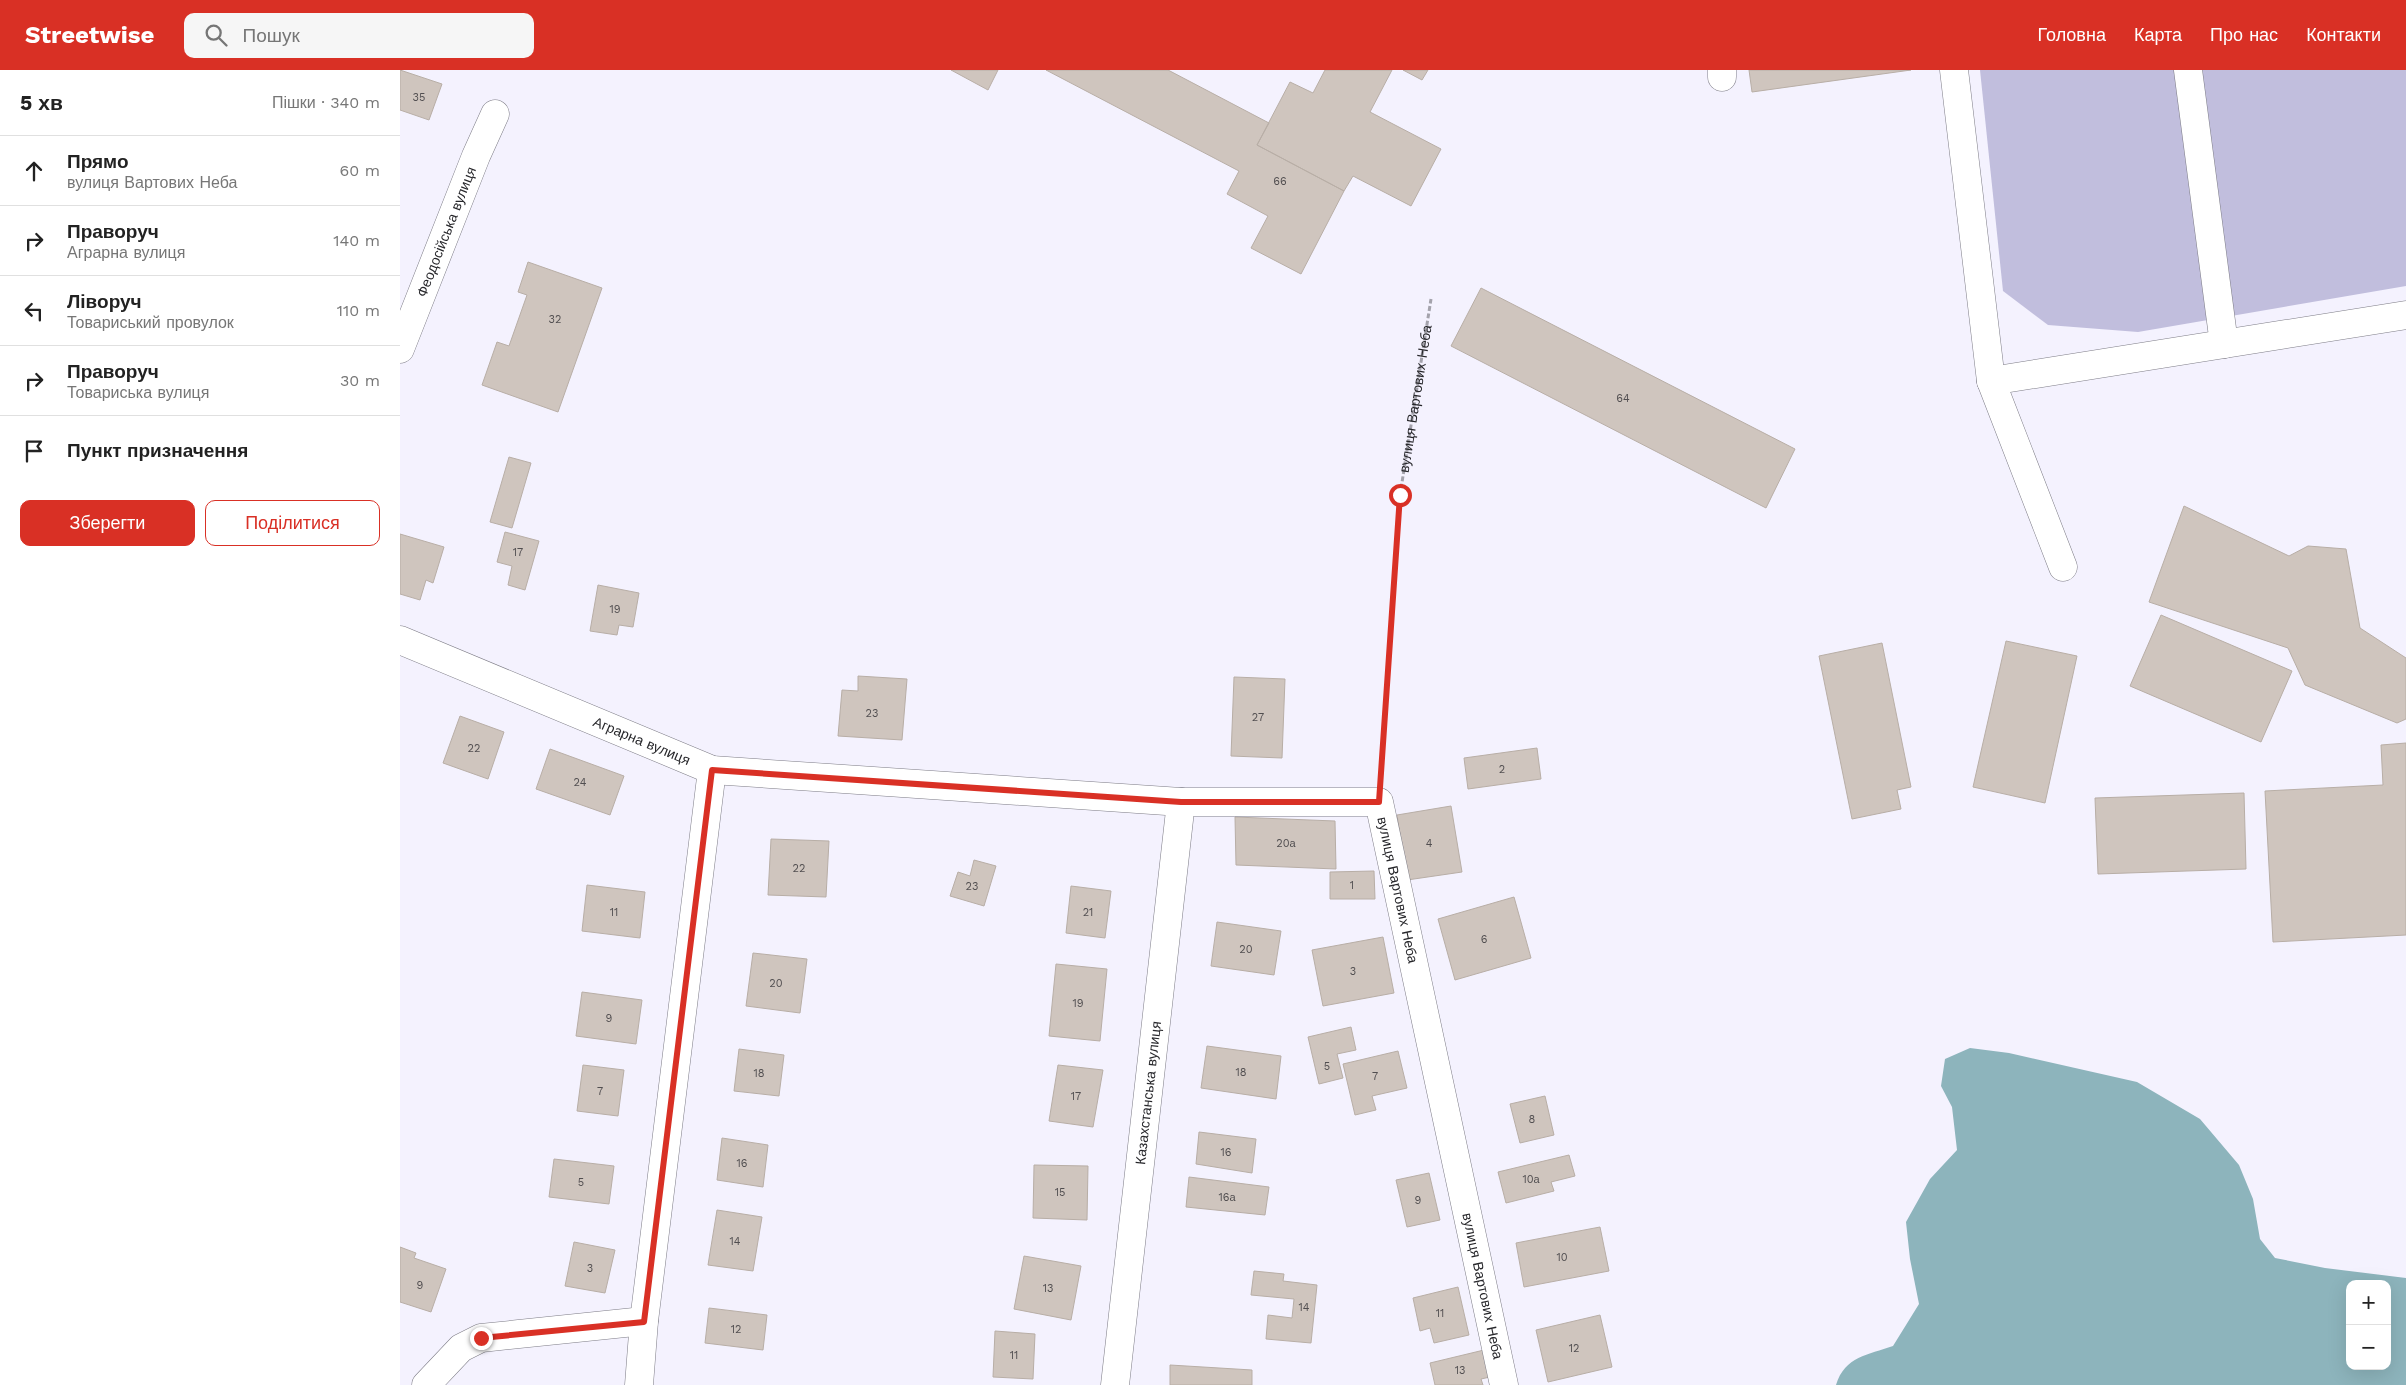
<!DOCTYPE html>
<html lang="uk">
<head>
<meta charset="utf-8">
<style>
	body { margin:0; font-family:"Work Sans",sans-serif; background:#f6f6f6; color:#222 }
	.controls { position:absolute; right:15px; bottom:15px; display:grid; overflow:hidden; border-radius:10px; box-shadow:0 5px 20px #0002 }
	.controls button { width:45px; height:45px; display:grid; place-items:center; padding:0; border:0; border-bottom:1px solid #e0e0e0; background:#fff; color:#222; font:25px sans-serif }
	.stop { position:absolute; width:15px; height:15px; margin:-11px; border:4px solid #d93025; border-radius:50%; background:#fff }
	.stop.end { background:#d93025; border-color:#fff; box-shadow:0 1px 5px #0008 }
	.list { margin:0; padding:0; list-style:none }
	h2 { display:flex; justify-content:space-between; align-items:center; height:65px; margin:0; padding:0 20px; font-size:21px }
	h2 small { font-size:16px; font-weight:400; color:#767676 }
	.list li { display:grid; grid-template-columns:32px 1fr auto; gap:15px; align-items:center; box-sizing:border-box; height:70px; padding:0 20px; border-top:1px solid #e0e0e0 }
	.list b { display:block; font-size:19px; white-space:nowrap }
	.list p { margin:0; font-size:16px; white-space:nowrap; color:#767676 }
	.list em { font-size:16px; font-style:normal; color:#767676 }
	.actions { display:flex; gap:10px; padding:15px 20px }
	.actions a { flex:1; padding:11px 0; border:1px solid #d93025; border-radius:10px; text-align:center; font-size:18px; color:#d93025 }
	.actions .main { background:#d93025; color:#fff }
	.icon { flex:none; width:28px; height:28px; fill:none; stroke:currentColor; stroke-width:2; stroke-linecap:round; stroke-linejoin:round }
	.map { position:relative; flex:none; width:2006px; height:1315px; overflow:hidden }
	header { display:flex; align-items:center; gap:30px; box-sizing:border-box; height:70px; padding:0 25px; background:#d93025; color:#fff }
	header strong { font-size:24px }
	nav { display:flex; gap:28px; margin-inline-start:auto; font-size:18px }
	.search { width:350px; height:45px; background:#f6f6f6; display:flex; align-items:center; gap:12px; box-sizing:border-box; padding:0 18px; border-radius:10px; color:#767676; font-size:19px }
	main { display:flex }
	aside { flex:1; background:#fff }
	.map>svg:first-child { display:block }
</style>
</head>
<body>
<header>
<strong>Streetwise</strong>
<div class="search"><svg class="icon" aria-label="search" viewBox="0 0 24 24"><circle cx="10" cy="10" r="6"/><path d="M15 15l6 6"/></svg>Пошук</div>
<nav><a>Головна</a><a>Карта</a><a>Про нас</a><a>Контакти</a></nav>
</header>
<main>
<aside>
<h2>5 хв<small>Пішки · 340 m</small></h2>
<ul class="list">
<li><svg class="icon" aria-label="ahead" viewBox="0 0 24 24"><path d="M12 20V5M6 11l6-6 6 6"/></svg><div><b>Прямо</b><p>вулиця Вартових Неба</p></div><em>60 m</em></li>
<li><svg class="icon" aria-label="right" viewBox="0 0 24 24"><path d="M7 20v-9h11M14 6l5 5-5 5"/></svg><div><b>Праворуч</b><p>Аграрна вулиця</p></div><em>140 m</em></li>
<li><svg class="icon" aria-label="left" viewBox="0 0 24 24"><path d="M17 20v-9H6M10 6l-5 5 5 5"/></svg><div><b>Ліворуч</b><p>Товариський провулок</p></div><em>110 m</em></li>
<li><svg class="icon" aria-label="right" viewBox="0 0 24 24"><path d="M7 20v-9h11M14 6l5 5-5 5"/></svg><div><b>Праворуч</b><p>Товариська вулиця</p></div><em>30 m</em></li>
<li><svg class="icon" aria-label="arrive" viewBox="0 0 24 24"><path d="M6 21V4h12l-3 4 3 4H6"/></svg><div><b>Пункт призначення</b></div></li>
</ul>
<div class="actions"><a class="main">Зберегти</a><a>Поділитися</a></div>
</aside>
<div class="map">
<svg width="2006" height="1315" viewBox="0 0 2006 1315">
	<rect width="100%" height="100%" fill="#f4f2fe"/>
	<path fill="#c1bedd" d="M 1580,0 L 2006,0 L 2006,216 L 1738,262 L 1648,255 L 1603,221 Z"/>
	<path fill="#8db4bc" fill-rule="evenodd" d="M 1570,978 L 1609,983 L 1737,1012 L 1800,1049 L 1839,1095 L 1853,1129 L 1860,1169 L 1875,1188 L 1925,1198 L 2006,1208 L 2006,1315 L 1436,1315 C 1445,1286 1468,1285 1493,1276 L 1519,1234 L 1510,1189 L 1506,1152 L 1530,1109 L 1557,1080 L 1552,1037 L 1541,1016 L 1545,989 ZM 1950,1214 L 1987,1214 L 1987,1296 L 1950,1296 Z"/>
	<path fill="#cfc5be" stroke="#b8aea6" d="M 0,0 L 42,14 L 29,50 L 0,40 Z
		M 551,0 L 598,0 L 588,20 Z
		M 646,0 L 768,0 L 869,53 L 857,75 L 944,121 L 901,204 L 851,178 L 868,146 L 827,124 L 839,101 Z
		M 925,0 L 992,0 L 970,42 L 1041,79 L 1011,136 L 953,106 L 944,121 L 857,75 L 890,12 L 913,23 Z
		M 1003,0 L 1028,0 L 1022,10 Z
		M 1349,0 L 1511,0 L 1352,22 Z
		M 128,192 L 202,218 L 158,342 L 82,315 L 97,272 L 109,276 L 127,225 L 118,222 Z
		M 1081,218 L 1395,379 L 1366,438 L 1051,276 Z
		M 109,387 L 131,393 L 112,458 L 90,452 Z
		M 1784,436 L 1889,486 L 1908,476 L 1946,479 L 1960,558 L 2006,588 L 2006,649 L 1997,653 L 1905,615 L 1888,578 L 1749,532 Z
		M 105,462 L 139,471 L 125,520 L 108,515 L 112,496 L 97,492 Z
		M 0,464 L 44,477 L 33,513 L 26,510 L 20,530 L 0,524 Z
		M 198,515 L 239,523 L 233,557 L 219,555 L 217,565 L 190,561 Z
		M 1761,545 L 1892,601 L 1861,672 L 1730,616 Z
		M 1606,571 L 1677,586 L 1645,733 L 1573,717 Z
		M 1482,573 L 1511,717 L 1497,720 L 1501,739 L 1452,749 L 1419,586 Z
		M 458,606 L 507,609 L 502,670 L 438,666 L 442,620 L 458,621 Z
		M 834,607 L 885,609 L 882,688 L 831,686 Z
		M 60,646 L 104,662 L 88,709 L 43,693 Z
		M 2006,673 L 2006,865 L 1873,872 L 1865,721 L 1983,715 L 1981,675 Z
		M 1137,678 L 1141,709 L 1068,719 L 1064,688 Z
		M 150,679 L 224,706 L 210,745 L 136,719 Z
		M 1844,723 L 1846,799 L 1698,804 L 1695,728 Z
		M 1051,736 L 1062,802 L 1007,810 L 997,745 Z
		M 835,747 L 935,751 L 936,799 L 836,795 Z
		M 371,769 L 429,771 L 426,827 L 368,825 Z
		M 574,790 L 596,796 L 584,836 L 550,826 L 558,802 L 570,806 Z
		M 974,801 L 975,829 L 930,829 L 930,802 Z
		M 187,815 L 245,822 L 240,868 L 182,861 Z
		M 671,816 L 711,821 L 705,868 L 666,863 Z
		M 1114,827 L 1131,888 L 1055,910 L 1038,849 Z
		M 817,852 L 881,861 L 874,905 L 811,896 Z
		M 983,867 L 994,923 L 923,936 L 912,880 Z
		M 353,883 L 407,889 L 400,943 L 346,936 Z
		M 656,894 L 707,899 L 700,971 L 649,966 Z
		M 182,922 L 242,930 L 236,974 L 176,966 Z
		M 951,957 L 956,980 L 937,984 L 943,1008 L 919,1014 L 908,967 Z
		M 807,976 L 881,986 L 876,1029 L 801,1018 Z
		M 339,979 L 384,985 L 379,1026 L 334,1021 Z
		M 998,981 L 1007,1018 L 972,1026 L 976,1040 L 955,1045 L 943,994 Z
		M 183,995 L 224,1000 L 218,1046 L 177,1041 Z
		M 658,995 L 703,1000 L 693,1057 L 649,1051 Z
		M 1145,1026 L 1154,1065 L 1120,1073 L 1110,1034 Z
		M 799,1062 L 856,1069 L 852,1103 L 796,1094 Z
		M 322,1068 L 368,1075 L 363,1117 L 317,1110 Z
		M 1169,1085 L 1175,1106 L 1151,1112 L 1154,1121 L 1106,1133 L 1098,1102 Z
		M 154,1089 L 214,1096 L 209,1134 L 149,1127 Z
		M 634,1095 L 688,1096 L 687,1150 L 633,1148 Z
		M 1029,1103 L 1040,1150 L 1007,1157 L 996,1110 Z
		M 789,1107 L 869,1117 L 865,1145 L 786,1137 Z
		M 317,1140 L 362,1147 L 353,1201 L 308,1195 Z
		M 1200,1157 L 1209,1201 L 1124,1217 L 1116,1173 Z
		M 174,1172 L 215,1180 L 205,1223 L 165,1216 Z
		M 0,1177 L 16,1183 L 14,1188 L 46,1199 L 31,1242 L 0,1232 Z
		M 624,1186 L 681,1196 L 671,1250 L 614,1239 Z
		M 854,1201 L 884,1204 L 883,1211 L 917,1215 L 911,1273 L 866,1269 L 868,1245 L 892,1248 L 894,1229 L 851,1225 Z
		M 1058,1217 L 1069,1265 L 1034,1273 L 1030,1258 L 1020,1261 L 1013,1228 Z
		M 309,1238 L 367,1245 L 363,1280 L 305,1273 Z
		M 1200,1245 L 1212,1297 L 1148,1312 L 1136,1260 Z
		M 595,1261 L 635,1264 L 633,1309 L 593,1307 Z
		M 1084,1280 L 1090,1307 L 1081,1309 L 1083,1315 L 1035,1315 L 1030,1293 Z
		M 770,1295 L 852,1300 L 852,1315 L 770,1315 Z"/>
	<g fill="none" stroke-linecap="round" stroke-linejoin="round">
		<g stroke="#7d7c86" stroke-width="29">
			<g id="minor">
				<path d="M 1322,0 L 1322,7"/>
				<path d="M 1554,0 L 1591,311 L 1663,497"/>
				<path d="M 1788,0 L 1824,274"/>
				<path id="s2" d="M 0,279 L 76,86 L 95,44"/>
				<path d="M 1591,311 L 2006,245"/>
				<path id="s3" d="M 0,570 L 312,700 L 781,732 L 979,732 L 1104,1315"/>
				<path d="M 26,1315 L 61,1278 L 81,1268 L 244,1251"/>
				<path d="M 239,1315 L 244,1251 L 312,700"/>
				<path id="s4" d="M 715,1315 L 781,732"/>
			</g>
		</g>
		<path stroke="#a4a3ac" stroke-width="3" stroke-dasharray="5 2.5" stroke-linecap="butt" id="s1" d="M 981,703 L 1000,425 L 1031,229"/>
		<use href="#minor" stroke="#fff" stroke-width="28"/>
	</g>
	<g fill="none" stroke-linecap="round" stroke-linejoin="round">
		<path stroke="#d93025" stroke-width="6" d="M 81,1268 L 244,1252 L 312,700 L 781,732 L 979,732 L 1000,425"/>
	</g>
	<g text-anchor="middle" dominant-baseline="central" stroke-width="5" stroke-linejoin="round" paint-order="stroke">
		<g font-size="11" fill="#514e50">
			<text x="19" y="27">35</text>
			<text x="880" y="111">66</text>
			<text x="155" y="249">32</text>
			<text x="1223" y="328">64</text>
			<text x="118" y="482">17</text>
			<text x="215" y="539">19</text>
			<text x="472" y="643">23</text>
			<text x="858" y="647">27</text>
			<text x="74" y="678">22</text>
			<text x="1102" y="699">2</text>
			<text x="180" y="712">24</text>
			<text x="886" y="773">20а</text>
			<text x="1029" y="773">4</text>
			<text x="399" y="798">22</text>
			<text x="952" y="815">1</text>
			<text x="572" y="816">23</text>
			<text x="214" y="842">11</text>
			<text x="688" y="842">21</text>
			<text x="1084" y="869">6</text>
			<text x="846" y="879">20</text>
			<text x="953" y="901">3</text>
			<text x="376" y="913">20</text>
			<text x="678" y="933">19</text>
			<text x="209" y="948">9</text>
			<text x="927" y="996">5</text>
			<text x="841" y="1002">18</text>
			<text x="359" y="1003">18</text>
			<text x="975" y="1006">7</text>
			<text x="200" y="1021">7</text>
			<text x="676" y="1026">17</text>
			<text x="1132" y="1049">8</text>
			<text x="826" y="1082">16</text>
			<text x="342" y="1093">16</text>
			<text x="1131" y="1109">10а</text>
			<text x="181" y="1112">5</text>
			<text x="660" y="1122">15</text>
			<text x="827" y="1127">16а</text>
			<text x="1018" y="1130">9</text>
			<text x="335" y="1171">14</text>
			<text x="1162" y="1187">10</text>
			<text x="190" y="1198">3</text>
			<text x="20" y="1215">9</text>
			<text x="648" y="1218">13</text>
			<text x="904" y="1237">14</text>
			<text x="1040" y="1243">11</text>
			<text x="336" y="1259">12</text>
			<text x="1174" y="1278">12</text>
			<text x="614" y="1285">11</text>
			<text x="1060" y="1300">13</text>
		</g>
		<g font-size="14" fill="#27272b" stroke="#fff">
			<text stroke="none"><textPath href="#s2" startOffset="126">Феодосійська вулиця</textPath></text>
			<text stroke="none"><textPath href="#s1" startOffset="376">вулиця Вартових Неба</textPath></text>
			<text stroke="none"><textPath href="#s3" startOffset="262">Аграрна вулиця</textPath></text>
			<text stroke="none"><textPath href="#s3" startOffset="1096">вулиця Вартових Неба</textPath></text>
			<text stroke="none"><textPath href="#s4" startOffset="294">Казахстанська вулиця</textPath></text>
			<text stroke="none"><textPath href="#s3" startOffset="1501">вулиця Вартових Неба</textPath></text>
		</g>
	</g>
</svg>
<div class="controls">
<button>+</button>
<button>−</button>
</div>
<div class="stop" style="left:1000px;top:425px"></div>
<div class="stop end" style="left:81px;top:1268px"></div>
</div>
</main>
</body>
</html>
